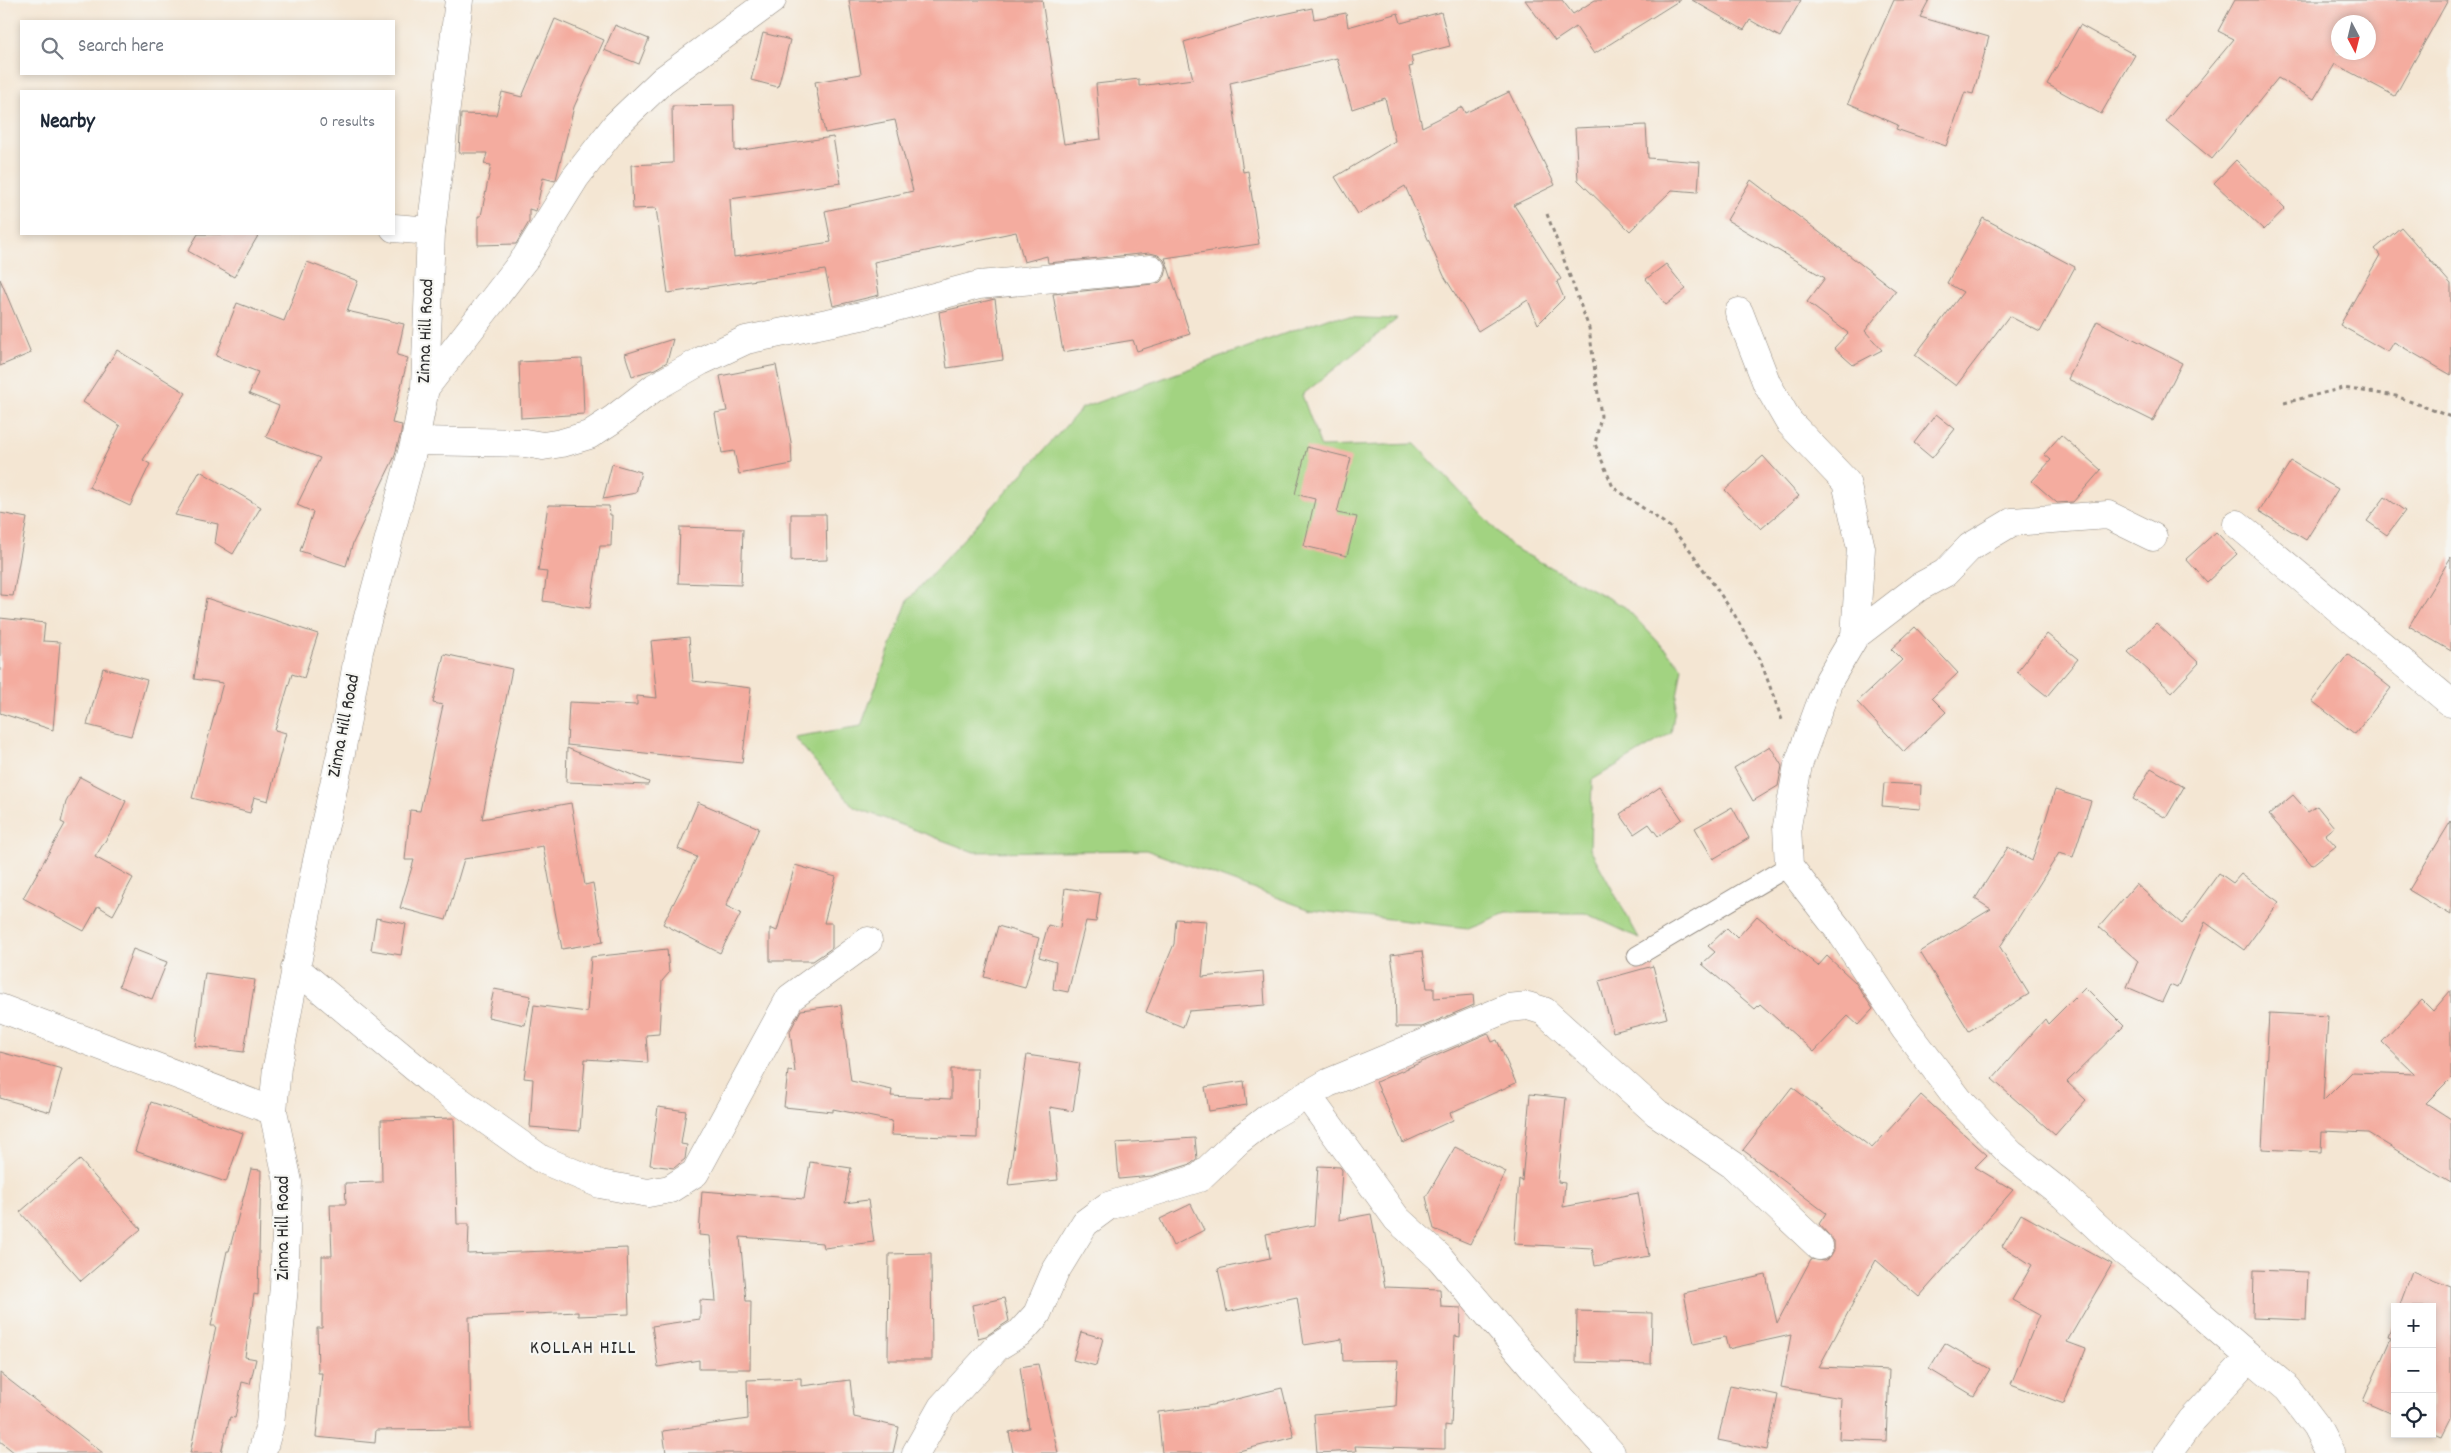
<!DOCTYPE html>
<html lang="en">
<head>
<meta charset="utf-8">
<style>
	body { margin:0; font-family:Dekko,sans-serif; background:#f2f2f3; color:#1f2937 }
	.controls { position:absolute; right:15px; bottom:15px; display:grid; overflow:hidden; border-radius:0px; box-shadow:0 2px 8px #0003 }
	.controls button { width:45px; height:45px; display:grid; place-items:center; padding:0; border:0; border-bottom:1px solid #e0e1e3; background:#fff; color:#1f2937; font:25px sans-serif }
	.compass { position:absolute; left:2331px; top:15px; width:45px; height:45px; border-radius:50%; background:#fff; box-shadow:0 2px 8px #0003; rotate:173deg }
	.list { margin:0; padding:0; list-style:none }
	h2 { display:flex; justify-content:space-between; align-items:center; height:65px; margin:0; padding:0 20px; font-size:21px }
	h2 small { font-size:16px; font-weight:400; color:#747a83 }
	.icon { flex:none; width:28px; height:28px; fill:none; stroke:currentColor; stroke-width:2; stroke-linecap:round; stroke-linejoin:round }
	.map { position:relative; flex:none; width:2451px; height:1453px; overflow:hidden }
	.search { position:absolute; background:#fff; box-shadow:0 2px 8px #0003; left:20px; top:20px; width:375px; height:55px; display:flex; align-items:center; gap:12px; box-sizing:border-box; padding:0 18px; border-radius:0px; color:#747a83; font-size:19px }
	.panel { position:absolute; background:#fff; box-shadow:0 2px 8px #0003; left:20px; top:90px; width:375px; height:145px; border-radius:0px }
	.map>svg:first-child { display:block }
</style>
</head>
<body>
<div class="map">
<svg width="2451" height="1453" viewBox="0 0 2451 1453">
	<rect width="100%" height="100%" fill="#f6f6f2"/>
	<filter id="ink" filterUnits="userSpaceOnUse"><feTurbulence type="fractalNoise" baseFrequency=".02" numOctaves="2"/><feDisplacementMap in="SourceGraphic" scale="10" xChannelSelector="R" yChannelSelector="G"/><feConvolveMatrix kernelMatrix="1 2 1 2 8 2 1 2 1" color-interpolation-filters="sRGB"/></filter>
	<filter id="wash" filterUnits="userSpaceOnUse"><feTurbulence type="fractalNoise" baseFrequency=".0096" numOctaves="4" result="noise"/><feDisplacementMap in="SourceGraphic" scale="20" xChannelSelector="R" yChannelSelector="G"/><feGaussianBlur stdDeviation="1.12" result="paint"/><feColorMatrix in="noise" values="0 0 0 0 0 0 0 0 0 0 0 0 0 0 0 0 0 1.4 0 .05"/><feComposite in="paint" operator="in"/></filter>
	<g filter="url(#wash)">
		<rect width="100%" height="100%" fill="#f4e6d3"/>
		<path fill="#a2d381" stroke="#667f56" d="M 1330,317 L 1397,319 L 1302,395 L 1321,447 L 1415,444 L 1512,547 L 1625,607 L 1682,667 L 1671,733 L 1592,780 L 1590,849 L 1639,938 L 1585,913 L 1506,913 L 1468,928 L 1311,910 L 1146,850 L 974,852 L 854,807 L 794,737 L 861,726 L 908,600 L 1082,408 Z"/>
		<g id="blocks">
			<path fill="#f4ac9f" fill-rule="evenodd" d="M 849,0 L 1042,0 L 1064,144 L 1101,139 L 1096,84 L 1139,79 L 1139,86 L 1193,79 L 1184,42 L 1252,21 L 1312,8 L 1314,19 L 1346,13 L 1348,27 L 1398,13 L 1401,23 L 1441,12 L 1450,46 L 1411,56 L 1413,66 L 1409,67 L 1422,127 L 1462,107 L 1465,113 L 1509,92 L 1555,185 L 1514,205 L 1561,279 L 1557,282 L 1564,298 L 1538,324 L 1528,300 L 1478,331 L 1444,276 L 1405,186 L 1358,214 L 1335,177 L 1395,141 L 1385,98 L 1352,109 L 1337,58 L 1230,83 L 1243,172 L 1248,171 L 1259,244 L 1165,258 L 1190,334 L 1137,351 L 1133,340 L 1063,352 L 1053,294 L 1153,284 L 1160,282 L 1165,276 L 1167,268 L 1164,260 L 1158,255 L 1150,253 L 1048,263 L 1047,256 L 1024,262 L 1016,232 L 874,262 L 879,295 L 833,306 L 825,270 L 668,293 L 656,208 L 633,209 L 631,165 L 673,163 L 672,106 L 734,105 L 735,151 L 833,137 L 841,183 L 730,199 L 734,257 L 831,242 L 825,211 L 913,191 L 895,120 L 825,133 L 815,82 L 861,74 Z
				M 1525,0 L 1562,0 L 1573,14 L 1595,0 L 1680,0 L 1594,54 L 1576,27 L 1555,41 Z
				M 1692,0 L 1801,0 L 1780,37 L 1750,20 L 1744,30 Z
				M 1894,0 L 1929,0 L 1920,17 L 1989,37 L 1973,94 L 1965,92 L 1946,146 L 1896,129 L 1898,125 L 1848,103 Z
				M 2235,0 L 2448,0 L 2395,96 L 2335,64 L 2314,99 L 2278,78 L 2212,159 L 2166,121 L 2234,39 L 2218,31 ZM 2338,22 L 2368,22 L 2368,52 L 2338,52 Z
				M 555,19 L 604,40 L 574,107 L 556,179 L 555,181 L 543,178 L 536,211 L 529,209 L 529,222 L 516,244 L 478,245 L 478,216 L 481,216 L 491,165 L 484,164 L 487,153 L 459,153 L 461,114 L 496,115 L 502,92 L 522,97 Z
				M 615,25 L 649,39 L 639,64 L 604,50 Z
				M 2080,25 L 2135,55 L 2101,114 L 2047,84 Z
				M 763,33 L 790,40 L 778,87 L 751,80 Z
				M 1646,125 L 1648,158 L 1700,162 L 1698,192 L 1672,190 L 1630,231 L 1578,180 L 1575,128 Z
				M 2236,160 L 2285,208 L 2264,230 L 2214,183 Z
				M 1751,180 L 1896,291 L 1865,331 L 1882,350 L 1853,365 L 1834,348 L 1848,333 L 1807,302 L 1825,278 L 1727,220 Z
				M 1983,218 L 2075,267 L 2040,332 L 2009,316 L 1956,386 L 1915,355 L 1963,292 L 1947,283 Z
				M 2401,227 L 2451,284 L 2451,375 L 2394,342 L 2388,352 L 2340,325 L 2380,255 L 2375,249 Z
				M 198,234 L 259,234 L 234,277 L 188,251 Z
				M 307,262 L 358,281 L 347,311 L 404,324 L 397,355 L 408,358 L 392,423 L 402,425 L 401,433 L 394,458 L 353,543 L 346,566 L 300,551 L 313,512 L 297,505 L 320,458 L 266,437 L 279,406 L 249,394 L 258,372 L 216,356 L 237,303 L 284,321 Z
				M 1666,264 L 1686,289 L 1666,305 L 1646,279 Z
				M 0,279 L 31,353 L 0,366 Z
				M 995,299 L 1003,360 L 947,368 L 939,312 Z
				M 2097,321 L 2182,363 L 2153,421 L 2068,379 Z
				M 673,339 L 667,362 L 655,369 L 632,376 L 625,354 Z
				M 117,350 L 186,393 L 143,460 L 150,464 L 130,506 L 89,487 L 120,426 L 83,402 Z
				M 582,359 L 584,414 L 521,418 L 519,362 Z
				M 776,365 L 791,442 L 792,464 L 739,474 L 734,451 L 722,453 L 715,413 L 727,411 L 720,376 Z
				M 1936,414 L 1955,429 L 1932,458 L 1914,443 Z
				M 2061,435 L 2101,470 L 2073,502 L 2057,503 L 2032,481 L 2051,460 L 2044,454 Z
				M 1307,447 L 1351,458 L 1337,513 L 1357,517 L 1347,556 L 1304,546 L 1315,499 L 1295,494 Z
				M 1763,456 L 1799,496 L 1761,529 L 1725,490 Z
				M 2291,461 L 2338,489 L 2306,540 L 2259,511 Z
				M 612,464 L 641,472 L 636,493 L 603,499 Z
				M 200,471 L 261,507 L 233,554 L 215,543 L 218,524 L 175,515 Z
				M 2385,497 L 2405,511 L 2387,535 L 2367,521 Z
				M 548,505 L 609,506 L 610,515 L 612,515 L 611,546 L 600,546 L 590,608 L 543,601 L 547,572 L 538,571 Z
				M 0,513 L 27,518 L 13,596 L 0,595 Z
				M 791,514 L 826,514 L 827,560 L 791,561 Z
				M 680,527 L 743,529 L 741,585 L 678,583 Z
				M 2216,532 L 2237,554 L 2207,582 L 2186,559 Z
				M 2451,557 L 2451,651 L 2409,626 Z
				M 206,598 L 318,634 L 304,678 L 292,674 L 275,730 L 286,733 L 268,801 L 254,797 L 250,813 L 192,798 L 223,683 L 194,679 Z
				M 0,618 L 45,623 L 43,641 L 60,642 L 53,730 L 0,713 Z
				M 2156,623 L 2199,663 L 2172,692 L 2128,652 Z
				M 1915,627 L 1958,673 L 1932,698 L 1946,712 L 1904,752 L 1857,702 L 1902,660 L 1891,649 Z
				M 2047,634 L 2078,659 L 2047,696 L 2017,672 Z
				M 689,637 L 693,681 L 751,688 L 742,763 L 567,745 L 569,702 L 637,705 L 637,696 L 657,698 L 651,641 Z
				M 444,654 L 512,669 L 482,819 L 571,803 L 585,885 L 593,883 L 603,942 L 562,949 L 543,846 L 464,859 L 446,920 L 400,908 L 414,860 L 405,860 L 410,810 L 420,811 L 443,705 L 433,703 Z
				M 2348,654 L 2391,688 L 2355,734 L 2312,701 Z
				M 103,668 L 147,680 L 131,736 L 87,725 Z
				M 1770,746 L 1782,766 L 1778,786 L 1753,801 L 1734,768 Z
				M 567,748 L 649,782 L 648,785 L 566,782 Z
				M 2151,768 L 2184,787 L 2166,818 L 2133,799 Z
				M 80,777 L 126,801 L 114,827 L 95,857 L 133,878 L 113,915 L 98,906 L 84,931 L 23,898 L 65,824 L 61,822 L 66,802 Z
				M 1884,783 L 1921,785 L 1920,809 L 1882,806 Z
				M 1660,787 L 1682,819 L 1658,836 L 1649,824 L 1634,834 L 1620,814 Z
				M 2055,790 L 2091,801 L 2073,857 L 2059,853 L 2000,947 L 2029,994 L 1969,1031 L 1920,952 L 1991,909 L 1975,899 L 2008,847 L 2032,861 Z
				M 2293,795 L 2308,812 L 2317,806 L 2334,827 L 2325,834 L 2336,846 L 2312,865 L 2269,815 Z
				M 698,802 L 759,828 L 726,906 L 741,913 L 720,953 L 663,924 L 697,857 L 678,849 Z
				M 1732,807 L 1749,838 L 1713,859 L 1695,828 Z
				M 2451,821 L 2451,915 L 2409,890 Z
				M 795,865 L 836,877 L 824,923 L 832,923 L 832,948 L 813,961 L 770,961 L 770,928 L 777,931 Z
				M 2219,873 L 2233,883 L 2241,874 L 2279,902 L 2244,950 L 2205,922 L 2177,988 L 2170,985 L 2162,1002 L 2127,987 L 2138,961 L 2099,927 L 2136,884 L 2182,924 Z
				M 1065,888 L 1100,893 L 1096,922 L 1086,921 L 1068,992 L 1053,989 L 1056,962 L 1039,957 L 1048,925 L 1060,928 Z
				M 1757,916 L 1818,966 L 1827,956 L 1855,982 L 1873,1009 L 1858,1025 L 1848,1016 L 1814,1052 L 1760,1004 L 1755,1009 L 1702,964 L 1715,952 L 1708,946 L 1727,928 L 1737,938 Z
				M 376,918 L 406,924 L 401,955 L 371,950 Z
				M 1176,919 L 1207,921 L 1202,977 L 1263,971 L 1265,1005 L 1189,1011 L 1183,1027 L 1146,1012 L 1174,944 Z
				M 998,926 L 1039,938 L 1025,988 L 984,977 Z
				M 133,949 L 167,962 L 152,999 L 119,986 Z
				M 667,949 L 669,973 L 662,981 L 659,1034 L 646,1035 L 648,1063 L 585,1059 L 580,1131 L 530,1127 L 533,1079 L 524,1078 L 534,1005 L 587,1012 L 591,957 Z
				M 1422,951 L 1427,988 L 1434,988 L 1434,998 L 1473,995 L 1474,1005 L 1422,1027 L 1396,1027 L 1395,982 L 1391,955 Z
				M 1653,966 L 1667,1018 L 1613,1032 L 1599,981 Z
				M 205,973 L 255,980 L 244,1052 L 195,1046 Z
				M 2085,987 L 2124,1026 L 2067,1082 L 2086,1100 L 2055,1135 L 1992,1079 L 2045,1019 L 2048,1024 Z
				M 494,989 L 531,996 L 525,1025 L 488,1017 Z
				M 2451,990 L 2451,1078 L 2426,1103 L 2451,1119 L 2451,1183 L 2368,1133 L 2322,1131 L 2321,1152 L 2262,1149 L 2269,1013 L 2328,1016 L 2323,1101 L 2352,1072 L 2415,1074 L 2382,1042 L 2422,1000 L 2433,1011 Z
				M 841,1005 L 851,1081 L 892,1090 L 891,1096 L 951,1099 L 951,1069 L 978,1069 L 977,1138 L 891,1135 L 892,1121 L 833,1109 L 833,1112 L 784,1107 L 788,1071 L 795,1072 L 790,1031 L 801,1010 Z
				M 1488,1033 L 1492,1042 L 1497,1040 L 1516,1083 L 1450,1113 L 1453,1120 L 1403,1143 L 1376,1082 Z
				M 0,1052 L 62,1069 L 50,1112 L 0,1098 Z
				M 1027,1055 L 1080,1063 L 1073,1111 L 1050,1107 L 1058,1180 L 1008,1185 Z
				M 1244,1081 L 1247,1105 L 1209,1111 L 1205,1087 Z
				M 1792,1087 L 1872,1148 L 1921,1095 L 1987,1155 L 1975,1167 L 2013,1190 L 1919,1297 L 1876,1260 L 1819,1367 L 1889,1370 L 1886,1441 L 1839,1439 L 1841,1398 L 1781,1387 L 1791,1335 L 1728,1349 L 1725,1337 L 1694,1344 L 1684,1293 L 1766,1275 L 1777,1323 L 1811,1259 L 1824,1261 L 1830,1257 L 1834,1250 L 1834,1241 L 1819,1224 L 1826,1213 L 1743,1150 Z
				M 1530,1094 L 1566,1098 L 1558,1182 L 1565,1183 L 1563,1207 L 1638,1193 L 1649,1256 L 1595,1266 L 1592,1248 L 1514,1244 L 1519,1179 L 1522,1181 Z
				M 151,1102 L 243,1133 L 226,1182 L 135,1151 Z
				M 658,1107 L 686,1111 L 681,1144 L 687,1145 L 685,1159 L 674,1168 L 650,1165 Z
				M 454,1118 L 457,1224 L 469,1224 L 468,1254 L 627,1248 L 629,1314 L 578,1316 L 578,1312 L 469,1317 L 471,1429 L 376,1430 L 375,1443 L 316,1437 L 322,1373 L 318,1373 L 317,1328 L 322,1328 L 322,1256 L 332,1256 L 330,1204 L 346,1204 L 345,1183 L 382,1182 L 381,1120 Z
				M 1195,1138 L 1197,1159 L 1191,1164 L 1152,1176 L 1119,1179 L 1116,1143 Z
				M 1455,1147 L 1506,1172 L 1470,1244 L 1434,1229 L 1426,1197 Z
				M 80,1160 L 141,1229 L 81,1281 L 20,1212 Z
				M 810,1162 L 851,1168 L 845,1203 L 868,1200 L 874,1242 L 824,1248 L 823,1243 L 740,1237 L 746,1301 L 751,1301 L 750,1369 L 699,1369 L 699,1360 L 658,1367 L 652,1326 L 700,1319 L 700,1300 L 716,1301 L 710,1236 L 699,1235 L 702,1191 L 804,1199 Z
				M 1318,1166 L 1340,1167 L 1342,1170 L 1339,1220 L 1371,1214 L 1385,1287 L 1440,1289 L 1441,1307 L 1461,1308 L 1460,1337 L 1455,1336 L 1451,1426 L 1445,1425 L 1445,1449 L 1355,1446 L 1356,1451 L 1317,1453 L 1314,1414 L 1396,1406 L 1398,1360 L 1343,1361 L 1342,1339 L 1304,1345 L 1297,1297 L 1227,1312 L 1218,1269 L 1270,1258 L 1266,1234 L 1314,1225 Z
				M 251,1169 L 261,1170 L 258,1295 L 254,1294 L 245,1357 L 256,1359 L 250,1384 L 242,1382 L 235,1418 L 230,1417 L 221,1453 L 190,1453 L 216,1326 L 211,1326 L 227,1251 L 229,1251 Z
				M 1191,1204 L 1204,1230 L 1173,1246 L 1160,1219 Z
				M 2021,1214 L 2112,1264 L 2067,1342 L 2086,1349 L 2064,1404 L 2011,1384 L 2039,1315 L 2012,1300 L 2032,1265 L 2002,1246 Z
				M 931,1253 L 932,1360 L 888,1360 L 889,1254 Z
				M 2254,1270 L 2308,1272 L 2306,1320 L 2253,1318 Z
				M 2412,1272 L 2451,1287 L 2451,1418 L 2442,1436 L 2432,1432 L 2432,1307 L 2399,1307 Z
				M 1004,1298 L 1009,1321 L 986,1336 L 978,1338 L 972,1305 Z
				M 1577,1311 L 1652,1313 L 1651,1364 L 1576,1362 Z
				M 2395,1318 L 2395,1415 L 2363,1401 L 2391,1338 L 2388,1337 Z
				M 1081,1332 L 1103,1338 L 1096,1366 L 1073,1360 Z
				M 1945,1343 L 1990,1369 L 1974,1396 L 1929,1369 Z
				M 1038,1364 L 1058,1453 L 1013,1453 L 1009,1432 L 1029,1428 L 1020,1367 Z
				M 0,1373 L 103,1453 L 15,1453 L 0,1441 Z
				M 801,1378 L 801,1386 L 850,1380 L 854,1417 L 899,1427 L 893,1453 L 666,1453 L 663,1431 L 748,1419 L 747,1380 Z
				M 1730,1385 L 1778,1395 L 1767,1450 L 1718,1440 Z
				M 1282,1388 L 1294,1437 L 1231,1453 L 1162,1453 L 1158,1412 L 1208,1406 Z"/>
		</g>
	</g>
	<g filter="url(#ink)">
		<use href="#blocks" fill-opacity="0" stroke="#90887f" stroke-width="1"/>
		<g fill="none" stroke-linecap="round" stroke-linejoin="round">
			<g stroke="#90887f" stroke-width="21">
				<path id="lane" d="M 1637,956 L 1789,866"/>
			</g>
			<g stroke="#90887f" stroke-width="29">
				<path id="street" d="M 394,228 L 431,231
					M 1739,312 L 1767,384 L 1789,422 L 1846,482 L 1861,548 L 1855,636 L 1829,680 L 1798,765 L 1787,826 L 1789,866 L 1842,934 L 1905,1029 L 1959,1100 L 2011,1154 L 2063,1195 L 2123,1251 L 2156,1276 L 2250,1357
					M 425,388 L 526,257 L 575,178 L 616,125 L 663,80 L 772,0
					M 415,441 L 525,443 L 543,446 L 562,443 L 589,435 L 612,420 L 655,387 L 701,361 L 746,340 L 866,315 L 979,285 L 1151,269
					M 2237,524 L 2451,703
					M 1855,636 L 1919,587 L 1945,573 L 1970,547 L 2012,522 L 2108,515 L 2153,537
					M 295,968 L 430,1080 L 541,1159 L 600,1184 L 648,1193 L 670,1189 L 695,1173 L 790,998 L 868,941
					M 0,1008 L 273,1111
					M 1307,1095 L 1397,1219 L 1439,1257 L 1533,1367 L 1611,1453
					M 916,1453 L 942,1407 L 997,1347 L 1021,1332 L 1037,1314 L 1055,1272 L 1085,1223 L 1108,1206 L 1199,1178 L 1238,1141 L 1269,1117 L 1328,1083 L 1508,1008 L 1528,1006 L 1544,1011 L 1657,1113 L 1733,1165 L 1819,1246
					M 2168,1453 L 2192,1420 L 2250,1357 L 2288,1389 L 2316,1426 L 2330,1453"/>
			</g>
			<g stroke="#90887f" stroke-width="29">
				<path id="secondary" d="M 262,1453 L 270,1424 L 284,1287 L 288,1182 L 273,1111 L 277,1067 L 316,865 L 341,753 L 359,651 L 415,441 L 425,388 L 431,231 L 459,0"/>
			</g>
			<path stroke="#90887f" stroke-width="3" stroke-dasharray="4 4" stroke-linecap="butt" d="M 1547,214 L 1589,328 L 1601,416 L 1595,444 L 1613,487 L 1670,527 L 1690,550 L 1734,614 L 1760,659 L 1782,720
				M 2284,403 L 2343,388 L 2396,396 L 2451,417"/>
			<use href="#lane" stroke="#fff" stroke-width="19"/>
			<use href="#street" stroke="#fff" stroke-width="28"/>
			<use href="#secondary" stroke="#fff" stroke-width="28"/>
		</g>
	</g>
	<g text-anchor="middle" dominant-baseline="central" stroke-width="4.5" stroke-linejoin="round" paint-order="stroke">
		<g font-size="19" fill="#2b2b2b" stroke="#f6f6f2">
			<text transform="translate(427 331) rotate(-88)">Zinna Hill Road</text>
			<text transform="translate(345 726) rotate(-79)">Zinna Hill Road</text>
			<text transform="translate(284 1228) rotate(-90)">Zinna Hill Road</text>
		</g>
		<g font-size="20" letter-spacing="1" fill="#2b2b2b" stroke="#f6f6f2">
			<text x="583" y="1349">KOLLAH HILL</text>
		</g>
	</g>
</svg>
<div class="controls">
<button>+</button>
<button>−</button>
<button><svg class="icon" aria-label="locate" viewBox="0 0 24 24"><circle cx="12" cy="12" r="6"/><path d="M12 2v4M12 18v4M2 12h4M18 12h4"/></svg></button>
</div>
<svg class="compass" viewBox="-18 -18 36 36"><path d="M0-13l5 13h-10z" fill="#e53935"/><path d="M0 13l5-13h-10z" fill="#747a83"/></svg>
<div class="search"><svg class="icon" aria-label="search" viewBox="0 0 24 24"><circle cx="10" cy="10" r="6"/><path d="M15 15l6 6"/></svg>Search here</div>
<section class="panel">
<h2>Nearby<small>0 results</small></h2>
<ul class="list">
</ul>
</section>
</div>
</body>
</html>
